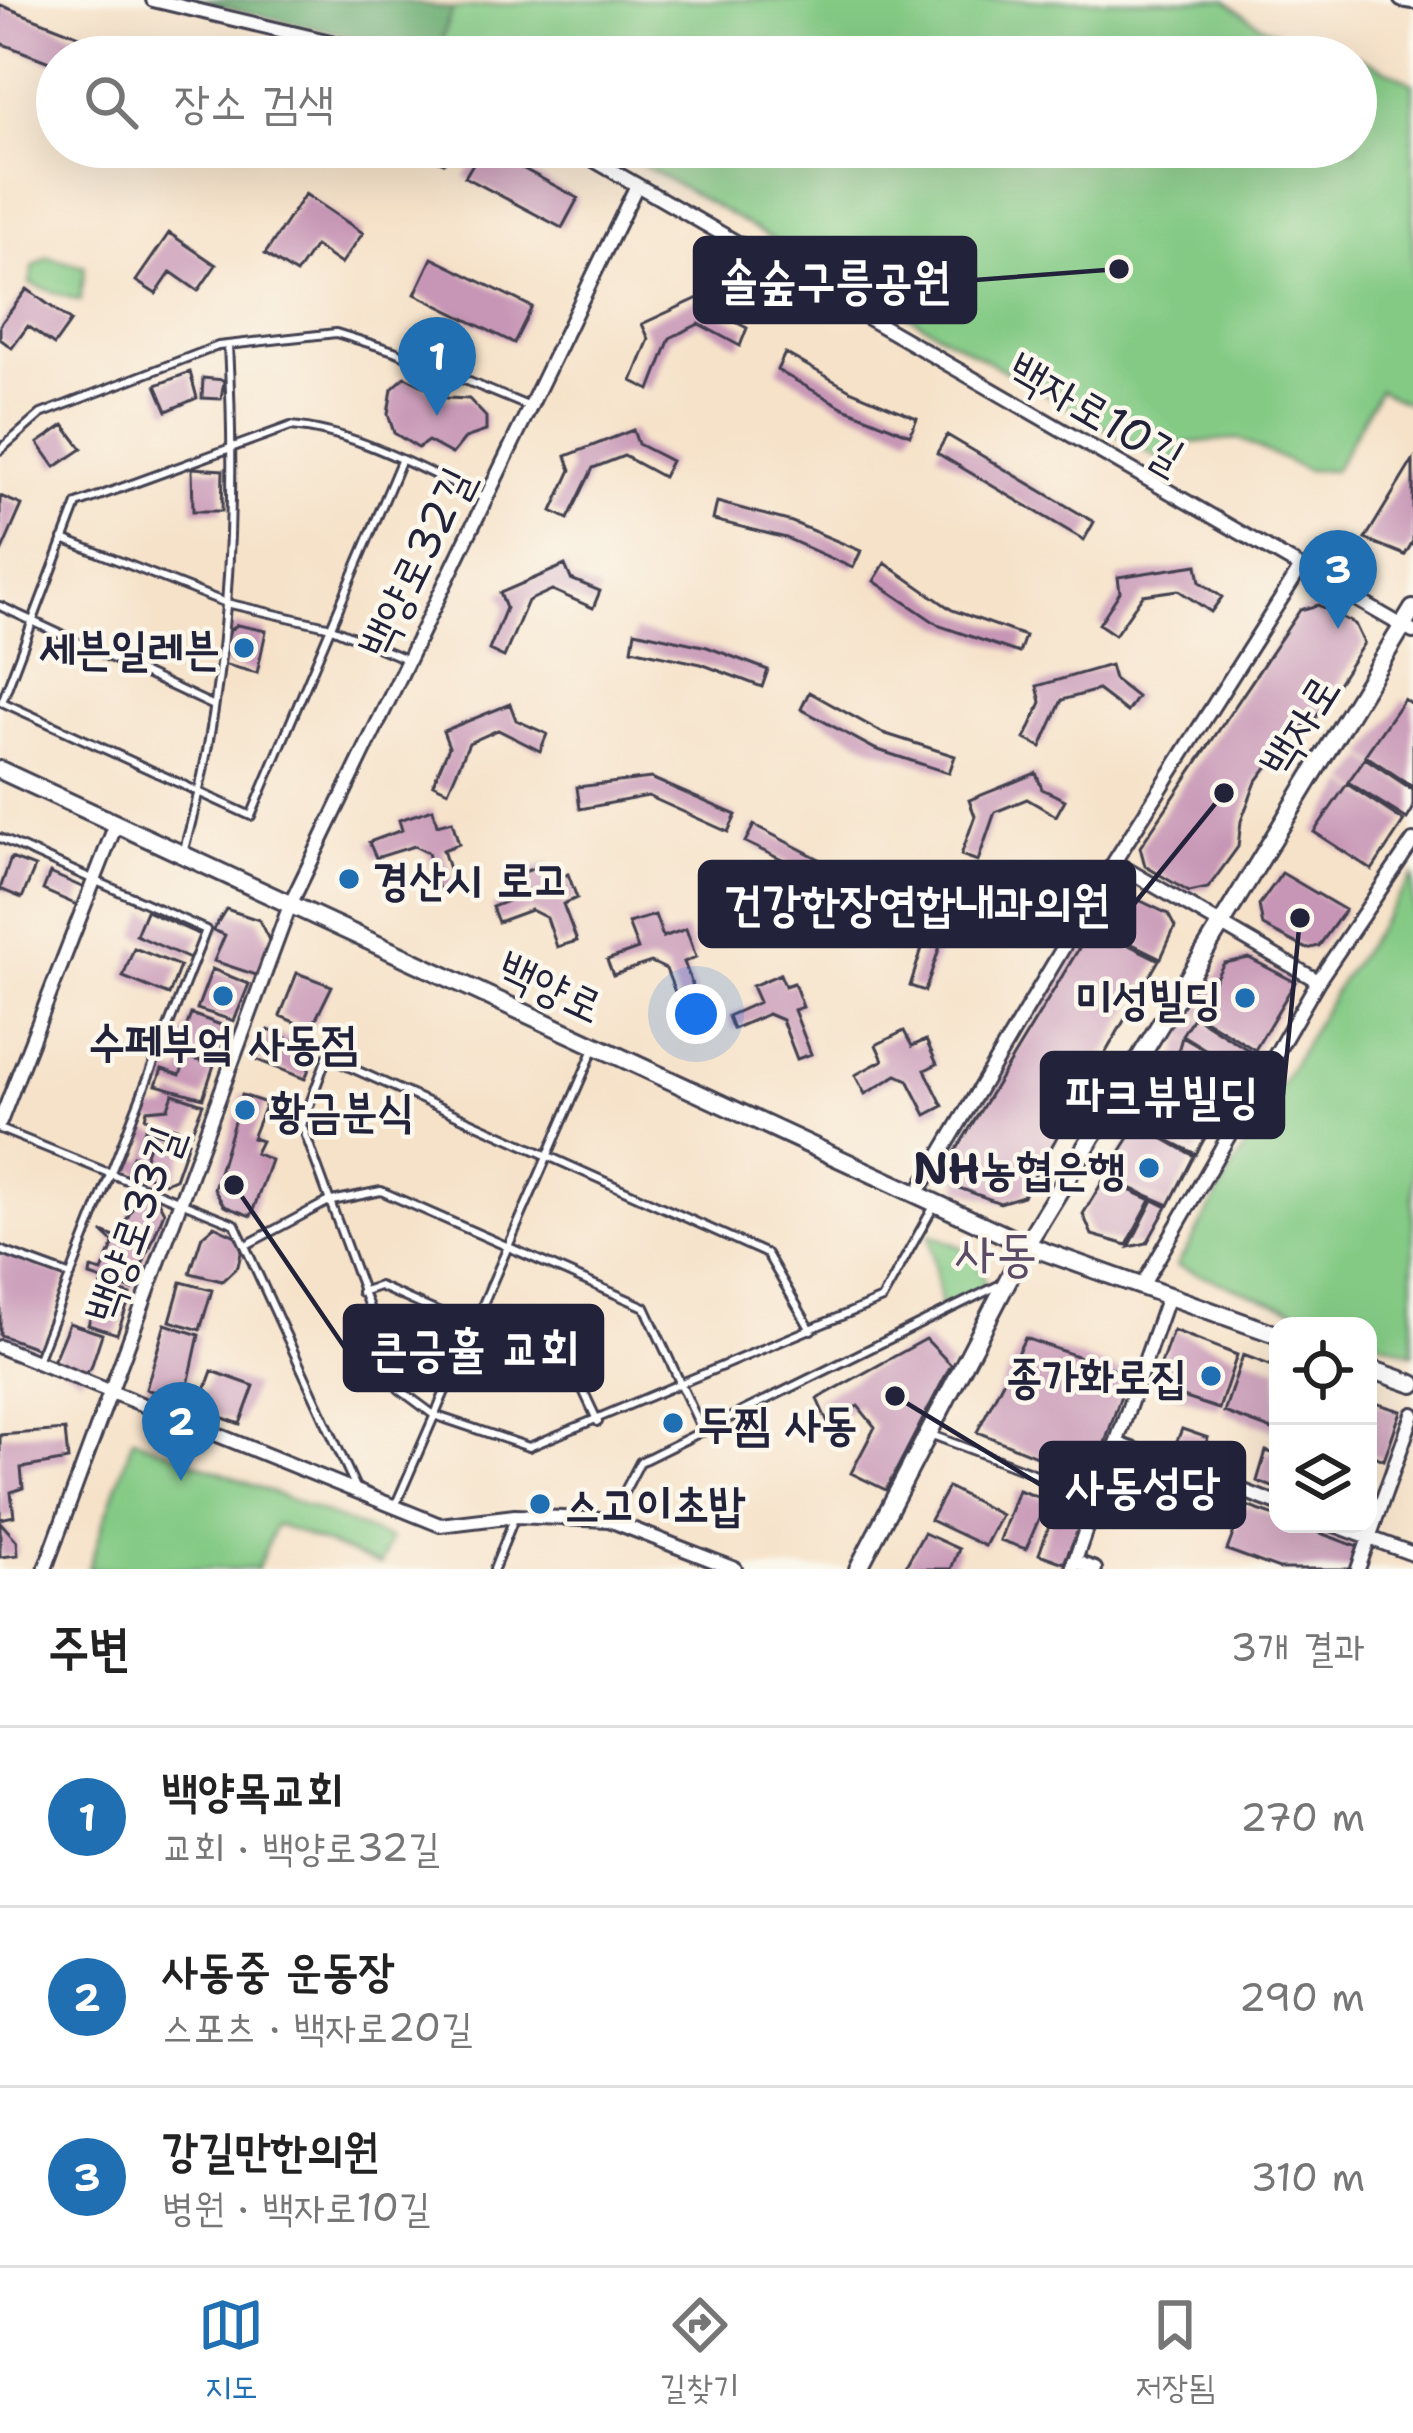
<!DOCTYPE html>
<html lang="ko">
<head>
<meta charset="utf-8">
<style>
	body { margin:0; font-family:"Shantell Sans","Poor Story",sans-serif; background:#f2f2f2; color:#222 }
	.controls { position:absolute; right:36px; bottom:36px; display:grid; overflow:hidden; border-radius:24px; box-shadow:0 12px 48px #0002 }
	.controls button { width:108px; height:108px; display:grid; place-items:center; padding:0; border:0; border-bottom:3px solid #e0e0e0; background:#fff; color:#222; font:60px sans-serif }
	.you { position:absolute; left:696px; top:1014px; width:42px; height:42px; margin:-30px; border:9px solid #fff; border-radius:50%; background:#1a73e8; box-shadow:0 0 0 18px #1a73e833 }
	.badge { display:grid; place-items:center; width:78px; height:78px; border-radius:50%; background:#1f6fb2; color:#fff; font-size:39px; font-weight:700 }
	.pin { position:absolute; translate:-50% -99px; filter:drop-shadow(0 3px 6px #0008) }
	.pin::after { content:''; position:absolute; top:63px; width:42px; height:36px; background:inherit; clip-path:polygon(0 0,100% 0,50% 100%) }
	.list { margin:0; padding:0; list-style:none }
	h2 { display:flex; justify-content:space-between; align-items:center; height:156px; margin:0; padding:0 48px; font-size:51px }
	h2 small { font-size:39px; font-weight:400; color:#767676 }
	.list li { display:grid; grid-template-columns:78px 1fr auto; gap:36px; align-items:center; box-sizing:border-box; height:180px; padding:0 48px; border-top:3px solid #e0e0e0 }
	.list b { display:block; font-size:45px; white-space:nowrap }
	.list p { margin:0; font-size:39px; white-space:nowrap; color:#767676 }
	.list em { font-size:39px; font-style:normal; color:#767676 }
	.icon { flex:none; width:66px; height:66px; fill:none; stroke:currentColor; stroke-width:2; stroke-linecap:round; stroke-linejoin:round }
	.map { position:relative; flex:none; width:1413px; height:1569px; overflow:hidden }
	.search { position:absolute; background:#fff; box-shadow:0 12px 48px #0002; left:36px; right:36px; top:36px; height:132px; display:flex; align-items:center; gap:30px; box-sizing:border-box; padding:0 42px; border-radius:66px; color:#767676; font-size:45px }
	.sheet { height:696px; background:#fff }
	nav { display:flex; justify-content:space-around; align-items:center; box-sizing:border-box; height:168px; border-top:3px solid #e0e0e0; background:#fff; font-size:33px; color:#767676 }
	nav a { display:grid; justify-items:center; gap:6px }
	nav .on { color:#1f6fb2 }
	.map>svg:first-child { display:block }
</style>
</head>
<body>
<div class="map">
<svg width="1413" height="1569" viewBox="0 0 1413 1569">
	<rect width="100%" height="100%" fill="#fbf7ec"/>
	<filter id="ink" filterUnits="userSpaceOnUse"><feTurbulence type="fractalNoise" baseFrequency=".00833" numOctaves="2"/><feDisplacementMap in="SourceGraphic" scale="24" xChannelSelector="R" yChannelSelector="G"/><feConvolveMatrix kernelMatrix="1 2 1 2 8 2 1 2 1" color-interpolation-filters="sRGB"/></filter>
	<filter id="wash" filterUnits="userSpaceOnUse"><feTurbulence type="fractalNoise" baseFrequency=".004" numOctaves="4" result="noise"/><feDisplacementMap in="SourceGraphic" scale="48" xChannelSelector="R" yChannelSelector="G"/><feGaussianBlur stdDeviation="2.7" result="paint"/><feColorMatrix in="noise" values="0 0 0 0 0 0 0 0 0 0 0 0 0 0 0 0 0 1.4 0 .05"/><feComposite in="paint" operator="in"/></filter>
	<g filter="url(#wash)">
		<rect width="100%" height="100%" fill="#f6e2c9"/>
		<path fill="#84ca85" stroke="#537660" stroke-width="3" d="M 547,0 L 1226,0 C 1265,36 1304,40 1353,55 C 1374,62 1394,74 1413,83 L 1413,406 L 1379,390 L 1334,471 L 1306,470 L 1239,439 L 1186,443 L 1174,467 L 611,147 L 1356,147 L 1356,57 L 436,57 L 452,9 Z
			M 48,257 L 85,267 L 80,301 L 30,284 L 33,267 Z
			M 1413,876 L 1413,1007 L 1403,1022 L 1413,1028 L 1413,1354 L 1368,1337 L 1368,1326 L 1338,1326 L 1177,1266 L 1338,986 Z
			M 929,1234 C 961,1247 985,1252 985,1290 L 942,1314 Z
			M 133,1438 L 391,1539 L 380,1565 L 276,1524 L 257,1569 L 88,1569 Z"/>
		<path fill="#6bae72" stroke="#466856" stroke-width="3" d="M 196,0 L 394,0 L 452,9 L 436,57 Z"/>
		<g id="blocks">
			<path fill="#c796b6" d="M 0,5 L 85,38 L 77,57 L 57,57 L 57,65 L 0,43 Z
				M 405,147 L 451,147 L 444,163 Z
				M 483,147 L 578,198 L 562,228 L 465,177 Z
				M 305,194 L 363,233 L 341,264 L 315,246 L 296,274 L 265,254 Z
				M 169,233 L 216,265 L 198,291 L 171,272 L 156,294 L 136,281 Z
				M 432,258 L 532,307 L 514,343 L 415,294 Z
				M 27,289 L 71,321 L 54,345 L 28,326 L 12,348 L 0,339 L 0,325 Z
				M 705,295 L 712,310 L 747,328 L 740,346 L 699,324 L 670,338 L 650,390 L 632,381 L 649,339 L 642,324 Z
				M 785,353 L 852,391 L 917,418 L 910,435 L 844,408 L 777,370 Z
				M 190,372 L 197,398 L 167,411 L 156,385 Z
				M 405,377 L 447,398 L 469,399 L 486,417 L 486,431 L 465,438 L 452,454 L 428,441 L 418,448 L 394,433 L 388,414 L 392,389 Z
				M 203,378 L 224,380 L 221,399 L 202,398 Z
				M 64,425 L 82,449 L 55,467 L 38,443 Z
				M 633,430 L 638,444 L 671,461 L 663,477 L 624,456 L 593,468 L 568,519 L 552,511 L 571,470 L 566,456 Z
				M 947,435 L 1094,522 L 1084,540 L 937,453 Z
				M 1413,460 L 1413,541 L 1405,555 L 1365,539 Z
				M 192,468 L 223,470 L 222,511 L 193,511 Z
				M 0,496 L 22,505 L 0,555 Z
				M 717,502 L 792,522 L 861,551 L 853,568 L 786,538 L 713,520 Z
				M 885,563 L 952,610 L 1025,636 L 1019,653 L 940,626 L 874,581 Z
				M 565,565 L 571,579 L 600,591 L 593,608 L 552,590 L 528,601 L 504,657 L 489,650 L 506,608 L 500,593 Z
				M 1197,565 L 1200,582 L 1222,597 L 1211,612 L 1178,590 L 1143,595 L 1115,635 L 1099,624 L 1120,592 L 1118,577 Z
				M 1318,605 L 1355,624 L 1364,643 L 1313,722 L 1295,730 L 1256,782 L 1241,821 L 1238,847 L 1208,888 L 1189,892 L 1145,866 L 1140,847 L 1300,610 Z
				M 237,625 L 266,631 L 257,673 L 222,664 L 230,630 Z
				M 635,631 L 707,647 L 768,670 L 762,687 L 701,664 L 632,649 Z
				M 1110,665 L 1114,679 L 1137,697 L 1127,712 L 1098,690 L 1062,700 L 1041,747 L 1025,739 L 1041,702 L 1037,686 Z
				M 809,692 L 883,733 L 955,756 L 949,773 L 875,749 L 801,709 Z
				M 1404,699 L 1413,705 L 1413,787 L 1365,755 Z
				M 510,704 L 516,720 L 547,734 L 540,751 L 498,730 L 469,743 L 448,791 L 433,784 L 449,747 L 443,731 Z
				M 1365,758 L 1413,790 L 1413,809 L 1407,819 L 1348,782 Z
				M 1036,773 L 1042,789 L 1065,800 L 1056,816 L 1027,799 L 995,812 L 978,861 L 961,855 L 975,816 L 969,800 Z
				M 651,778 L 736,815 L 728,832 L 648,796 L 580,809 L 577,787 Z
				M 1347,784 L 1404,821 L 1372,870 L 1314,832 Z
				M 433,809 L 437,825 L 452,821 L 459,844 L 443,850 L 454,885 L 439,890 L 428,853 L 414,846 L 376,858 L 369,842 L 402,830 L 399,820 Z
				M 754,825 L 831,865 L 902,882 L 899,898 L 825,881 L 745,842 Z
				M 11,858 L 35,867 L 22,898 L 0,889 Z
				M 548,863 L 554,880 L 568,874 L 577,898 L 563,904 L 577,941 L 557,947 L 547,918 L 531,910 L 498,922 L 492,907 L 523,895 L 516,875 Z
				M 50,873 L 84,888 L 77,905 L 43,890 Z
				M 1282,873 L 1345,910 L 1319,946 L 1307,949 L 1263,926 L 1259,905 Z
				M 1124,893 L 1168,914 L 1175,927 L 1161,958 L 1094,925 L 1109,898 Z
				M 978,897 L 985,912 L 1012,922 L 1004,940 L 968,926 L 943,937 L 925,991 L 910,986 L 924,942 L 917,926 Z
				M 226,909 L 259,920 L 271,944 L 256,975 L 214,961 L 225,935 L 213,930 Z
				M 146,911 L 200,935 L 190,959 L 136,935 Z
				M 655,915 L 663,937 L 686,929 L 696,957 L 684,962 L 699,1004 L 682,1010 L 666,969 L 651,962 L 613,975 L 607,960 L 638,949 L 628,923 Z
				M 1092,927 L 1159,960 L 1023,1196 L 1000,1203 L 959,1188 L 954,1154 Z
				M 134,948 L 180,966 L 169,995 L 123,977 Z
				M 1249,958 L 1295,982 L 1255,1050 L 1196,1014 L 1224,963 Z
				M 212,969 L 249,984 L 234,1021 L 197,1009 Z
				M 297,973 L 332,986 L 311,1029 L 280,1016 Z
				M 780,974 L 785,986 L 794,983 L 803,1007 L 794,1010 L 811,1054 L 797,1059 L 782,1020 L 768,1014 L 733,1029 L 728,1016 L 759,1002 L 752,986 Z
				M 191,1014 L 229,1028 L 217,1060 L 179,1048 Z
				M 1194,1016 L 1253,1053 L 1230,1092 L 1175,1062 L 1182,1037 L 1236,1068 L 1182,1035 Z
				M 269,1030 L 316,1051 L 305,1079 L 257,1060 Z
				M 904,1031 L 912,1046 L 926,1040 L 937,1064 L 925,1070 L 943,1106 L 926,1115 L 908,1080 L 897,1075 L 865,1094 L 855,1075 L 883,1060 L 876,1045 Z
				M 187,1057 L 214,1065 L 203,1098 L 156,1085 L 162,1069 L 180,1075 Z
				M 1171,1072 L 1226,1100 L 1196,1154 L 1146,1129 L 1194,1156 L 1169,1205 L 1104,1177 Z
				M 173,1094 L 203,1104 L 191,1133 L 145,1118 L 147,1110 L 168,1108 Z
				M 242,1095 L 266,1103 L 252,1138 L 261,1141 L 255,1153 L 271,1160 L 251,1216 L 224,1206 L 214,1189 Z
				M 145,1129 L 188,1142 L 175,1179 L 165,1183 L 128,1169 L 133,1156 L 144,1160 L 150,1142 L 142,1138 Z
				M 1104,1179 L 1151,1200 L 1127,1245 L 1092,1235 L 1083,1214 Z
				M 139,1193 L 158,1201 L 164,1212 L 150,1247 L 119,1236 Z
				M 1153,1200 L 1167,1207 L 1147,1243 L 1129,1247 Z
				M 214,1226 L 244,1240 L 238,1266 L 222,1281 L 190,1273 L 202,1236 Z
				M 102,1232 L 148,1250 L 133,1290 L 90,1276 L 91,1269 L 102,1272 L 114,1243 Z
				M 0,1252 L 66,1277 L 39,1349 L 0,1335 Z
				M 181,1282 L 212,1290 L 200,1330 L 170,1321 Z
				M 101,1285 L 131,1295 L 117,1334 L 88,1325 Z
				M 69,1323 L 102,1334 L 91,1368 L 80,1378 L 53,1362 Z
				M 165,1324 L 199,1335 L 184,1403 L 146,1389 Z
				M 1173,1330 L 1237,1355 L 1219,1409 L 1153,1387 Z
				M 1025,1338 L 1128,1374 L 1093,1479 L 977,1432 Z
				M 926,1339 L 951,1365 L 886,1490 L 851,1473 L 875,1427 L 858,1406 L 827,1421 L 817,1399 Z
				M 1243,1355 L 1278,1368 L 1278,1432 L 1224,1412 Z
				M 212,1371 L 254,1386 L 240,1424 L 198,1409 Z
				M 1368,1401 L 1401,1411 L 1384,1460 L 1368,1454 Z
				M 1182,1429 L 1208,1438 L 1197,1465 L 1171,1455 Z
				M 65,1430 L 68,1460 L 21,1468 L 23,1488 L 11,1492 L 14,1516 L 0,1519 L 0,1435 Z
				M 1266,1451 L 1278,1455 L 1278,1489 L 1257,1481 Z
				M 948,1487 L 1001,1515 L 985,1546 L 930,1520 Z
				M 1018,1490 L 1047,1500 L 1026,1549 L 1000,1540 Z
				M 1057,1504 L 1085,1513 L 1064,1563 L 1039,1554 Z
				M 1244,1505 L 1278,1517 L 1278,1524 L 1296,1524 L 1358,1547 L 1351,1569 L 1279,1569 L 1227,1550 Z
				M 0,1522 L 17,1541 L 18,1555 L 0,1557 Z
				M 924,1533 L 959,1549 L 951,1569 L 904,1569 Z"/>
		</g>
	</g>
	<g filter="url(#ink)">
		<use href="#blocks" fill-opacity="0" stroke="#423f50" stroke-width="3"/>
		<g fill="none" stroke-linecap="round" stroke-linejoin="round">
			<g stroke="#423f50" stroke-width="12">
				<path id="service" d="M 0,450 L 41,414 L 218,346 L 336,333 L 394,351 L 530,407
					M 401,461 L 251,816 L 2,702 L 77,504 L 291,426 C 359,432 423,471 486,499
					M 63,539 L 226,603 L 327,626 L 408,660
					M 0,606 L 212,705
					M 0,838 L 206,930 L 37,1361
					M 183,853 C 230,690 237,513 228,345
					M 0,1129 L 235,1224 L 357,1490
					M 246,1245 L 327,1202 L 381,1191 L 645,1307 L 703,1432
					M 0,1250 L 71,1276
					M 361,1292 L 379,1286 L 575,1373 L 598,1422
					M 811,1330 L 767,1254 L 327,1057 L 302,1125 L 399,1389 L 434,1415 L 529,1447 L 882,1299 L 934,1206
					M 932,1435 L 1097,1497
					M 396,1504 L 594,1049
					M 611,1517 L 640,1462 L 1003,1283
					M 494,1569 L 515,1516"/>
			</g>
			<g stroke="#423f50" stroke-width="18">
				<path id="minor" d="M 153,0 L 394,57
					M 1401,0 L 1413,2
					M 571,147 L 1413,632
					M 1114,862 L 1318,981
					M 0,1122 L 116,824
					M 917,1194 L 1114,862 L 1300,569
					M 1142,1286 L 1318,981 L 1413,841
					M 0,1347 L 440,1525 L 515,1516 L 609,1520 L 735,1569
					M 1116,1443 L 1278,1504
					M 1332,1524 L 1413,1554
					M 1074,1561 L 1095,1569
					M 45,1569 L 290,905 L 637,185
					M 1072,1569 L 1168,1296
					M 1358,1569 L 1413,1414"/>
			</g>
			<g stroke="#423f50" stroke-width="22">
				<path id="tertiary" d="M 0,770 L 1026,1245 L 1278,1335
					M 1368,1368 L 1413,1384
					M 858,1569 L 1026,1245 L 1413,609"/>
			</g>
			<use href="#service" stroke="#fff" stroke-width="6"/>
			<use href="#minor" stroke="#fff" stroke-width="12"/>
			<use href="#tertiary" stroke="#fff" stroke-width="16"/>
		</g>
	</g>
	<g fill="#1f6fb2" stroke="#fbf7ec" stroke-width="4.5">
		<circle cx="244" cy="648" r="12"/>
		<circle cx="349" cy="879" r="12"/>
		<circle cx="223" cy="996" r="12"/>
		<circle cx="1245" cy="998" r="12"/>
		<circle cx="245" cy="1110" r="12"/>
		<circle cx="1149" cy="1168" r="12"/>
		<circle cx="1211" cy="1376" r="12"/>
		<circle cx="673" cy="1423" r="12"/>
		<circle cx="540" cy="1504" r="12"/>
	</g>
	<g text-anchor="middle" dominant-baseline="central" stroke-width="9" stroke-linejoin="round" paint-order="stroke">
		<g font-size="45" fill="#22223b" stroke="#fbf7ec">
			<text transform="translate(1097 412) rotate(30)">백자로10길</text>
			<text transform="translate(415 562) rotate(-64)">백양로32길</text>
			<text transform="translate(1299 725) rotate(-58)">백자로</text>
			<text transform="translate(551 986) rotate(25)">백양로</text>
			<text transform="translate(133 1224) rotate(-70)">백양로33길</text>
		</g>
		<g font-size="45" font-weight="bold" fill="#22223b" stroke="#fbf7ec" text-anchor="end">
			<text x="220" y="648">세븐일레븐</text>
			<text x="373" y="879" text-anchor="start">경산시 로고</text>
			<text x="1221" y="998">미성빌딩</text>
			<text x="223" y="1042" text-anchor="middle">수페부엌 사동점</text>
			<text x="269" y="1110" text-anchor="start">황금분식</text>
			<text x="1125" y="1168">NH농협은행</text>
			<text x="1187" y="1376">종가화로집</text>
			<text x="697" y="1423" text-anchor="start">두찜 사동</text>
			<text x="564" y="1504" text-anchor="start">스고이초밥</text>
		</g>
		<g font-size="51" fill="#5c4b66" stroke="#fbf7ec">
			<text x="996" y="1252">사동</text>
		</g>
	</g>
	<path fill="none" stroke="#22223b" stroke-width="4.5" d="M1119 269L975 280M1224 793L1134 904M1300 918L1283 1095M234 1185L345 1348M895 1396L1041 1485"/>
	<g fill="#22223b" stroke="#fbf7ec" stroke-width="4.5">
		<circle cx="1119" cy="269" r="12"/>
		<circle cx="1224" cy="793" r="12"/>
		<circle cx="1300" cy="918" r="12"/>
		<circle cx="234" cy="1185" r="12"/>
		<circle cx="895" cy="1396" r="12"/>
	</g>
	<g fill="#22223b" stroke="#22223b" stroke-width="4.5">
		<rect x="695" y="238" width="280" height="84" rx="12"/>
		<rect x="700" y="862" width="434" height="84" rx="12"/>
		<rect x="1042" y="1053" width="241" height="84" rx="12"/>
		<rect x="345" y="1306" width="257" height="84" rx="12"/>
		<rect x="1041" y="1443" width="203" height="84" rx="12"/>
	</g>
	<g font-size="48" text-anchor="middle" font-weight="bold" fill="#fff">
		<text x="835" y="297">솔숲구릉공원</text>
		<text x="917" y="920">건강한장연합내과의원</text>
		<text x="1162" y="1112">파크뷰빌딩</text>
		<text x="474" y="1365">큰긍휼 교회</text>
		<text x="1143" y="1502">사동성당</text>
	</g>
</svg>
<div class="controls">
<button><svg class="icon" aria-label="locate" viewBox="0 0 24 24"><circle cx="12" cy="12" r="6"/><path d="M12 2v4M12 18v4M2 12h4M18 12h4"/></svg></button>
<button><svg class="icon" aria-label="layers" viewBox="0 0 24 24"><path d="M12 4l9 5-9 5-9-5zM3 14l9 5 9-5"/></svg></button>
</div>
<div class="you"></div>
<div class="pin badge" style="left:437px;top:416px">1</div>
<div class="pin badge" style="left:181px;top:1481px">2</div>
<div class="pin badge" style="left:1338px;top:629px">3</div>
<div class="search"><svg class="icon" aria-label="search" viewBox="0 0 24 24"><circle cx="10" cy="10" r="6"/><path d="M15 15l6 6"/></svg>장소 검색</div>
</div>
<section class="sheet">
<h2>주변<small>3개 결과</small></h2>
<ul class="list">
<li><span class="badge">1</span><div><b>백양목교회</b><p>교회 · 백양로32길</p></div><em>270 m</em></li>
<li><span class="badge">2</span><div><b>사동중 운동장</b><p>스포츠 · 백자로20길</p></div><em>290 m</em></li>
<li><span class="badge">3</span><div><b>강길만한의원</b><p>병원 · 백자로10길</p></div><em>310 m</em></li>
</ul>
</section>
<nav>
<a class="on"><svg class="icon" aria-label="map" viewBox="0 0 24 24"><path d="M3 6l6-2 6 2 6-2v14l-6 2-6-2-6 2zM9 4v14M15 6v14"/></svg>지도</a>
<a><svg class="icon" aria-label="directions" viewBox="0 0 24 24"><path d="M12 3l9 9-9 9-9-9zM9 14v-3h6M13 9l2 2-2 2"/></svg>길찾기</a>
<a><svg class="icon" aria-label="saved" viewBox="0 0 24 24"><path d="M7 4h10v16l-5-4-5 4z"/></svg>저장됨</a>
</nav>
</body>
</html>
